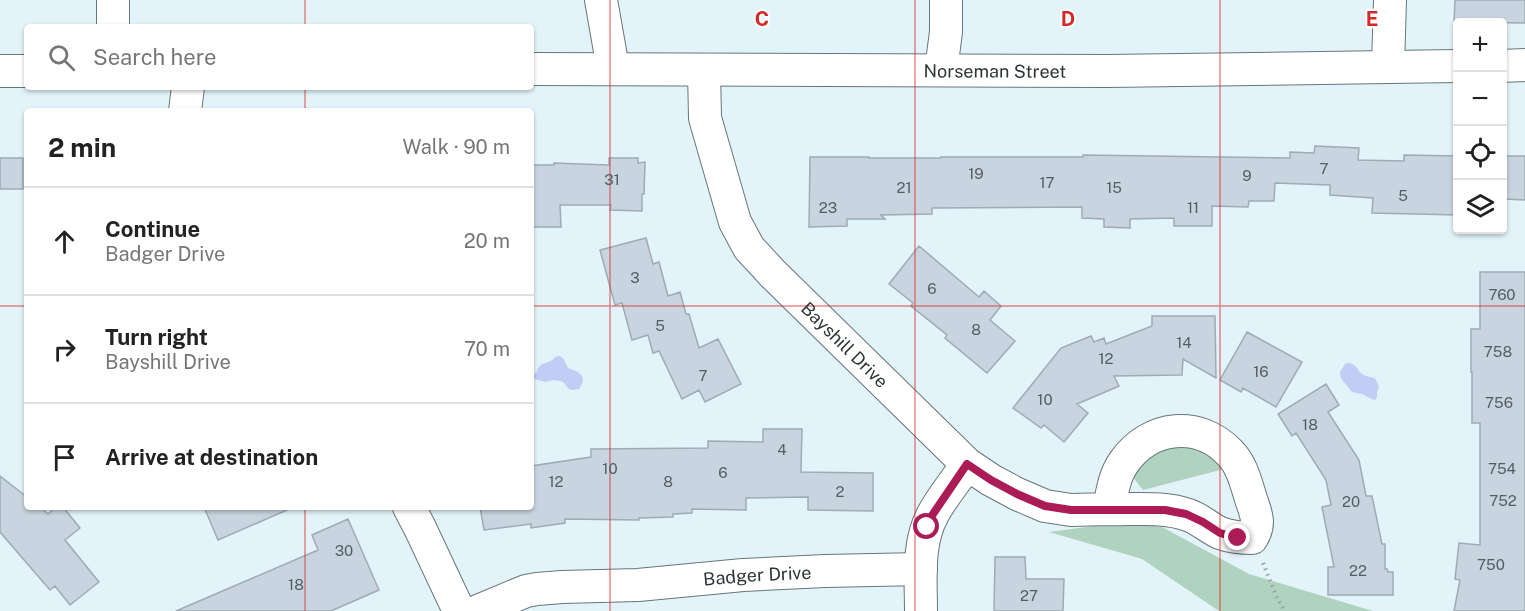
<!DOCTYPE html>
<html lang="en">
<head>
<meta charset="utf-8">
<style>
	body { margin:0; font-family:"Public Sans",sans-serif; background:#f2f2f2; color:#222 }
	.controls { position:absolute; right:18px; top:18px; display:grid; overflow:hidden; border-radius:6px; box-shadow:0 2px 4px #0004 }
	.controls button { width:54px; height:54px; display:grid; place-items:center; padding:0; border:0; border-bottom:2px solid #e0e0e0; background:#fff; color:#222; font:30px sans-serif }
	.stop { position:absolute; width:18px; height:18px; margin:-14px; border:4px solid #ab1c57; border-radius:50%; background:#fff }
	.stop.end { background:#ab1c57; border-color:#fff; box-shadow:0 2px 6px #0008 }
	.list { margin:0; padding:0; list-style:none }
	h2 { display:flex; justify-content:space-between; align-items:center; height:78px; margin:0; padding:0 24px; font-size:26px }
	h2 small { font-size:20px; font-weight:400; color:#767676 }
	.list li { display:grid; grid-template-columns:39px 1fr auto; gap:18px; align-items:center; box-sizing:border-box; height:108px; padding:0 24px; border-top:2px solid #e0e0e0 }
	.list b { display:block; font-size:22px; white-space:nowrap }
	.list p { margin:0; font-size:20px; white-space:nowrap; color:#767676 }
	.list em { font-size:20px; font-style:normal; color:#767676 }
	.icon { flex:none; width:33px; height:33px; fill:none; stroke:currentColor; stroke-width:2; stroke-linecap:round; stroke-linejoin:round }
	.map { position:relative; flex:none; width:1525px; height:611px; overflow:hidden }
	.search { position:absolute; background:#fff; box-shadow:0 2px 4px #0004; left:24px; top:24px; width:510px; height:66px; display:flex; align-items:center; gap:15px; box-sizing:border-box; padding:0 21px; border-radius:6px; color:#767676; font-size:22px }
	.panel { position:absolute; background:#fff; box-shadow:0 2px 4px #0004; left:24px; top:108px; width:510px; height:402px; border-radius:6px }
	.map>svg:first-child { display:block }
</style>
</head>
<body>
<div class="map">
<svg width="1525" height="611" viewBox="0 0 1525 611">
	<rect width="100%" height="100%" fill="#e2f3f9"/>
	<path fill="#b0d3bf" d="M 1177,444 L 1196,446 L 1228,468 L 1143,490 L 1132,476 C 1146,456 1152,451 1177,444 Z
		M 1124,522 L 1162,527 L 1249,574 L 1373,611 L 1219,611 L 1142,559 L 1049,532 Z"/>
	<path fill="#c3ccf5" d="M 559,356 L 563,358 L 568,368 C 580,372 588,376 579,389 L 573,390 L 569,389 L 563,382 L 560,381 L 553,380 L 545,382 L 534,379 L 534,374 L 537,372 C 540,359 549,366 555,357 Z
		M 1348,363 C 1357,364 1356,369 1362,374 C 1366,377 1371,377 1375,378 L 1379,387 L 1377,392 L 1377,397 L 1375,400 C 1370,399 1367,396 1362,394 C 1358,393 1354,393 1351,391 C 1347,384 1339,379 1340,372 L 1345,364 Z"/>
	<path fill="#c8d4df" stroke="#9faab5" stroke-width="1.5" d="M 1455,0 L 1525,0 L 1525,23 L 1454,22 Z
		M 1315,146 L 1359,148 L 1358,160 L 1404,161 L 1404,155 L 1458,156 L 1458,215 L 1372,213 L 1373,198 L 1330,195 L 1330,185 L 1275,183 L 1274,201 L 1249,201 L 1248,207 L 1212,206 L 1212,226 L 1174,226 L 1174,218 L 1130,219 L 1130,228 L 1104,227 L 1104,219 L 1082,218 L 1082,207 L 932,208 L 932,214 L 881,215 L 885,219 L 847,219 L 847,226 L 809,227 L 810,157 L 869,157 L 869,158 L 941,158 L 941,157 L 1083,157 L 1083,155 L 1290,158 L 1290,152 L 1314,153 Z
		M 1505,156 L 1525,156 L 1525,200 L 1504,199 Z
		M 0,158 L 23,158 L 23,189 L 0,189 Z
		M 609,158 L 638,158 L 638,163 L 645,162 L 644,194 L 642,194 L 642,211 L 610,210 L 611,205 L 560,205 L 561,227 L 531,227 L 531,165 L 554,165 L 554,163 L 609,165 Z
		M 646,238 L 653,264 L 659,262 L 668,296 L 680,292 L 686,314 L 689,314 L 699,348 L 718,339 L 741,384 L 705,402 L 699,390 L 682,399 L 659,351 L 653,353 L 648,335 L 632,340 L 622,303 L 615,305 L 600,250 Z
		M 919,246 L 979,297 L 984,291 L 1001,306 L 990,320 L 1015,341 L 987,373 L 945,338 L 947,335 L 911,306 L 913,303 L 889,284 Z
		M 1480,272 L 1525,272 L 1525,611 L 1454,611 L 1460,580 L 1455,579 L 1459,543 L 1480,545 L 1480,423 L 1472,423 L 1472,372 L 1471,372 L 1471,329 L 1480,329 Z
		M 1152,316 L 1215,316 L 1216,378 L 1183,359 L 1182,375 L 1114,376 L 1119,386 L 1077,404 L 1088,413 L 1064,442 L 1044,425 L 1041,428 L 1013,408 L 1061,348 L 1091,336 L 1094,342 L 1104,338 L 1106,344 L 1152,326 Z
		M 1247,332 L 1302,362 L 1276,407 L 1243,388 L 1241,392 L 1220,380 Z
		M 1326,384 L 1339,405 L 1328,412 L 1359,460 L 1366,496 L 1372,496 L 1382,544 L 1385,544 L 1385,569 L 1387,569 L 1388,572 L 1393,572 L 1393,595 L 1328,595 L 1328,567 L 1334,567 L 1322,507 L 1331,505 L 1326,480 L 1296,433 L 1292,436 L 1278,414 Z
		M 763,429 L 802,429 L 801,472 L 873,473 L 873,511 L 808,510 L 808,497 L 746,498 L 746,510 L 692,509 L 692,513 L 673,514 L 673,517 L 639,518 L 639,520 L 565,519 L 565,523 L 531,528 L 531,524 L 484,530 L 480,507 L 531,507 L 531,466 L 591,457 L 591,449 L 708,448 L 708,441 L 763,442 Z
		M 0,476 L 27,497 L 27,507 L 40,507 L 48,514 L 56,507 L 63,507 L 80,528 L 65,540 L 99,582 L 70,605 L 55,586 L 50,590 L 0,532 Z
		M 204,507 L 294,507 L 218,540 Z
		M 348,519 L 379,590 L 331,611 L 176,611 L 318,550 L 312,535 Z
		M 995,557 L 1025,557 L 1026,579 L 1064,579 L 1063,611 L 994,611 Z"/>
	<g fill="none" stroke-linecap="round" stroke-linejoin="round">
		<g stroke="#67767b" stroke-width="34">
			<g id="minor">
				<path d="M 601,0 L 613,68"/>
				<path d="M 113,27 L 113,0"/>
				<path d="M 1388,66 L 1390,0"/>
				<path d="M 1502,66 L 1525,65"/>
				<path id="s1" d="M 531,69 L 1108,71 L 1458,66"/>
				<path id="s2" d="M 704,70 L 705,118 L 735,222 L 749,248 L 773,274 L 967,464 L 991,480 L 1017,494 L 1045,506 L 1071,510 L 1109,509 C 1112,493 1114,476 1124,462 C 1150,425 1199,420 1230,453 C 1242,465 1246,483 1251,499 C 1256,514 1261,523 1252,538 C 1241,538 1231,537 1220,533 C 1209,528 1200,519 1188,515 C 1164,506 1134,510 1109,509"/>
				<path d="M 941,70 L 946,32 L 946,0"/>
				<path d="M 0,71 L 27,71"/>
				<path d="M 185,111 L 188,87"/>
				<path d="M 409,507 L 420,528 L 459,611"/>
				<path id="s3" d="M 478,611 L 526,591 L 537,589 L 562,587 L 638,585 L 743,575 L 825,571 L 921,569"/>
				<path d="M 921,611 C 921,580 917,543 933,514 C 942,497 956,481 967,464"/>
			</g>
		</g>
		<path stroke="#95a2a6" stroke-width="4" stroke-dasharray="1.5 4.5" stroke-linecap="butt" d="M 1263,563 L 1277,598 L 1285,611"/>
		<use href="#minor" stroke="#fff" stroke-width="32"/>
	</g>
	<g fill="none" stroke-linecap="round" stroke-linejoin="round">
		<path stroke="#ab1c57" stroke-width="8" d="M 927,527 L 933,514 L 967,464 L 991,480 L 1017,494 L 1045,506 L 1071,510 L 1165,510 L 1186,514 L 1203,522 L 1220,533 L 1238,538"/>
	</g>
	<path fill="none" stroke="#d62828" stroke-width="1.5" stroke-opacity="0.55" d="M 305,0 L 305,27M 610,0 L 610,611M 915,0 L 915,611M 1220,0 L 1220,611M 305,87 L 305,111M 0,306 L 27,306M 531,306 L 1525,306M 305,507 L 305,611"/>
	<g text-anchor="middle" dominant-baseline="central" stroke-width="4.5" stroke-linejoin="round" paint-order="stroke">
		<g font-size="15" fill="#545d61">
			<text x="1324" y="168">7</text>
			<text x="976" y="173">19</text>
			<text x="1247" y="175">9</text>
			<text x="612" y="179">31</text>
			<text x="1047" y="182">17</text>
			<text x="904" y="187">21</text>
			<text x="1114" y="187">15</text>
			<text x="1403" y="195">5</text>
			<text x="828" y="207">23</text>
			<text x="1193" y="207">11</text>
			<text x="635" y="277">3</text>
			<text x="932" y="288">6</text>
			<text x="1502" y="294">760</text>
			<text x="660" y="325">5</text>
			<text x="976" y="329">8</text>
			<text x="1184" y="342">14</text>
			<text x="1498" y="351">758</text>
			<text x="1106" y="358">12</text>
			<text x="1261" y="371">16</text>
			<text x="703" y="375">7</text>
			<text x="1045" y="399">10</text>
			<text x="1499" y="402">756</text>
			<text x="1310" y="424">18</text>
			<text x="782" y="449">4</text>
			<text x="610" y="468">10</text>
			<text x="1502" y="468">754</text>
			<text x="723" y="472">6</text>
			<text x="556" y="481">12</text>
			<text x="668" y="481">8</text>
			<text x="840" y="491">2</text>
			<text x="1503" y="500">752</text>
			<text x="1351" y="501">20</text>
			<text x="344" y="550">30</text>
			<text x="1491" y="564">750</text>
			<text x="1358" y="570">22</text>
			<text x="296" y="584">18</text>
			<text x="1029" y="595">27</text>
		</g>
		<g font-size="18" fill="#2e3537" stroke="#fafeff">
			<text stroke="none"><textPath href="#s1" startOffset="464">Norseman Street</textPath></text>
			<text stroke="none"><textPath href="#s2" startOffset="322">Bayshill Drive</textPath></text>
			<text stroke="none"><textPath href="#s3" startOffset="284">Badger Drive</textPath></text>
		</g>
	</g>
	<g font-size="20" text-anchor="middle" font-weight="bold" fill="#d62828" stroke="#fafeff" stroke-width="4.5" stroke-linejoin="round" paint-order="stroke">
		<text x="762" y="26">C</text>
		<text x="1068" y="26">D</text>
		<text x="1372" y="26">E</text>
	</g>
</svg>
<div class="controls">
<button>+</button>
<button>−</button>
<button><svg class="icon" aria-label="locate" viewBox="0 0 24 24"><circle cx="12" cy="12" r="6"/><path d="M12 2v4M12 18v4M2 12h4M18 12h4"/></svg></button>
<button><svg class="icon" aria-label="layers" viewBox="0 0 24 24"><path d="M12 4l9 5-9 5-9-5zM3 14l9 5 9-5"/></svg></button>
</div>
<div class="stop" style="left:927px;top:527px"></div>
<div class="stop end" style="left:1238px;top:538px"></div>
<div class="search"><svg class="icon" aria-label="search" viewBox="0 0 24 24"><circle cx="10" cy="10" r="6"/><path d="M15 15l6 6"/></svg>Search here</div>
<section class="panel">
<h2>2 min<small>Walk · 90 m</small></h2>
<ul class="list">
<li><svg class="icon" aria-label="ahead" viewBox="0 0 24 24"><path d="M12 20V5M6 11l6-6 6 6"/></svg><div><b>Continue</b><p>Badger Drive</p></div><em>20 m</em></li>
<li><svg class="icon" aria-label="right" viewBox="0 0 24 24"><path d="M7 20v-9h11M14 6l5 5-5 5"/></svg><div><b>Turn right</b><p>Bayshill Drive</p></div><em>70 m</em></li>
<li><svg class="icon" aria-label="arrive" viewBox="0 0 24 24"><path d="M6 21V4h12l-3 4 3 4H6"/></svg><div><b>Arrive at destination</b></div></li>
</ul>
</section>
</div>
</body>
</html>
